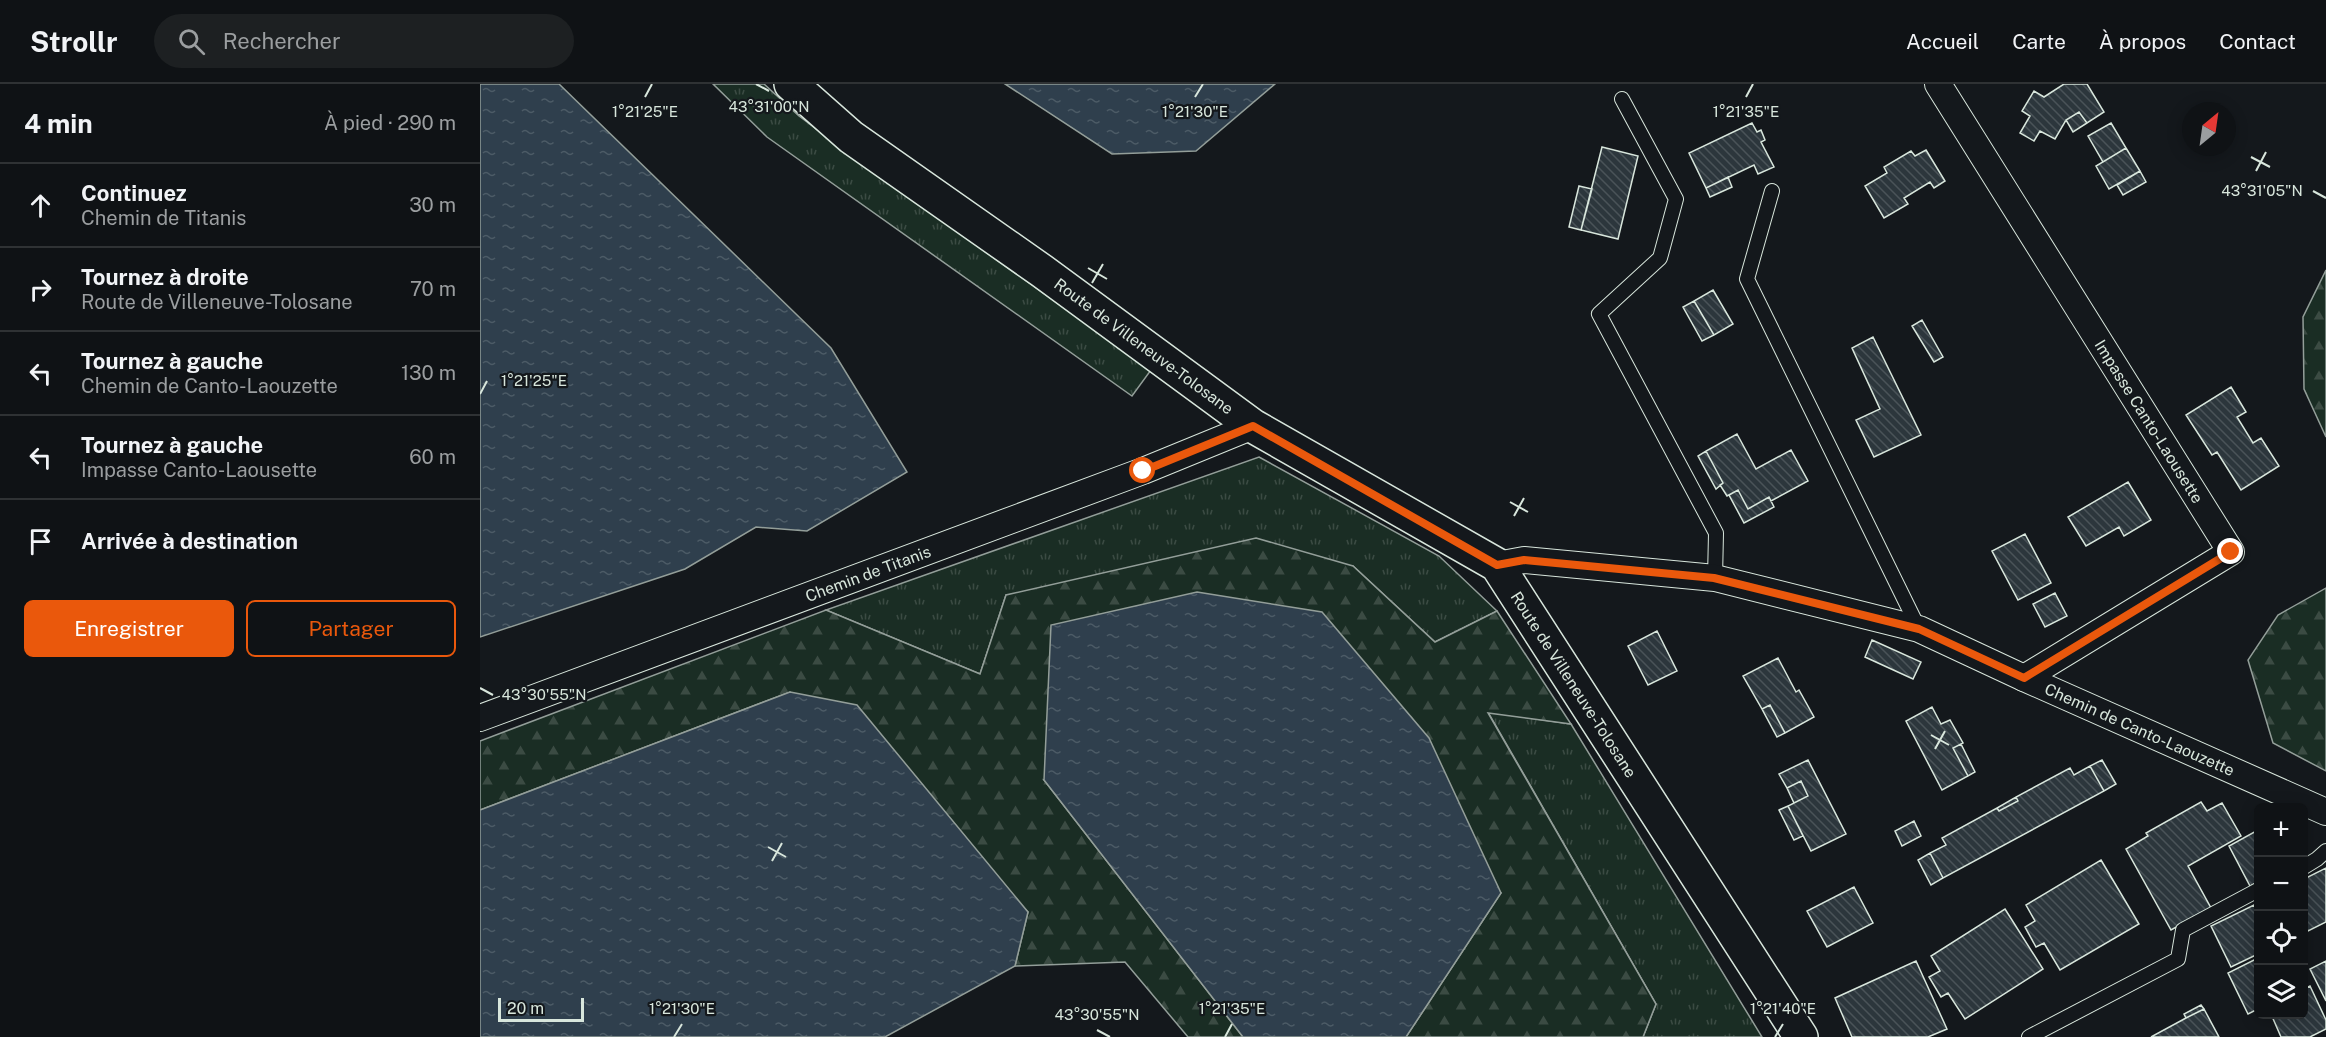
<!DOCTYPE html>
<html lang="fr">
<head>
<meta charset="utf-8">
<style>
	body { margin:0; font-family:"Public Sans",sans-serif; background:#1d2022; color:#f1f3f6 }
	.controls { position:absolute; right:18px; bottom:18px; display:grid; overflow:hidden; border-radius:9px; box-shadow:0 3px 15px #0003 }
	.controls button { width:54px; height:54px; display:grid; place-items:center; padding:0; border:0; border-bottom:2px solid #2f3234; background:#0f1215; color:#f1f3f6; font:30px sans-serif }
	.compass { position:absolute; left:1702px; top:18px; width:54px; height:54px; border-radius:50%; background:#0f1215; box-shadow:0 3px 15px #0003; rotate:29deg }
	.scale { position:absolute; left:18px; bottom:15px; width:86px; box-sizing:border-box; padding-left:6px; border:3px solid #d8e6dc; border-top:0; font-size:16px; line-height:21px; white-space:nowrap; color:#d8e6dc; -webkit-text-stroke:4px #14181c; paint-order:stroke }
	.stop { position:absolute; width:18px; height:18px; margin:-14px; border:4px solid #ea580c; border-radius:50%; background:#fff }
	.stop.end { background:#ea580c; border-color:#fff; box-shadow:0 2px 6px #0008 }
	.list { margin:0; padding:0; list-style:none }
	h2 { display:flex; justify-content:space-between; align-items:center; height:78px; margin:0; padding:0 24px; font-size:26px }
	h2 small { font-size:20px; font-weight:400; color:#9b9ea0 }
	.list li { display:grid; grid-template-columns:39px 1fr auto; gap:18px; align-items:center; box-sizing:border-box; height:84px; padding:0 24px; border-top:2px solid #2f3234 }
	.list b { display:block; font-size:22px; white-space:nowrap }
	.list p { margin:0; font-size:20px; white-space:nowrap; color:#9b9ea0 }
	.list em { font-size:20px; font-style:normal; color:#9b9ea0 }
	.actions { display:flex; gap:12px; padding:18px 24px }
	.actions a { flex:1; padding:14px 0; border:2px solid #ea580c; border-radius:9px; text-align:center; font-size:21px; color:#ea580c }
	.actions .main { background:#ea580c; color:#fff }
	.icon { flex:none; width:33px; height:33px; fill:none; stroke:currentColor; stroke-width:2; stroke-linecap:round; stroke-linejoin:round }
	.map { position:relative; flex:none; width:1846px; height:953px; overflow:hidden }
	header { display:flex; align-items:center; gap:36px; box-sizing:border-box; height:84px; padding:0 30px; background:#0f1215; border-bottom:2px solid #2f3234 }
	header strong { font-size:28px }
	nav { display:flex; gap:33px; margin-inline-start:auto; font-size:21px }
	.search { width:420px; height:54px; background:#1d2022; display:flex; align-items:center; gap:15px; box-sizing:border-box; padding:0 21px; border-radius:33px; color:#9b9ea0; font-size:22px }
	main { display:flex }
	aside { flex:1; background:#0f1215 }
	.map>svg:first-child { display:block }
</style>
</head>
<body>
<header>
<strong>Strollr</strong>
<div class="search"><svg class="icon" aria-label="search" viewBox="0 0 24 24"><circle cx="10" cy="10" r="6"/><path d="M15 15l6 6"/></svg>Rechercher</div>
<nav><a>Accueil</a><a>Carte</a><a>À propos</a><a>Contact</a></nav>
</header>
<main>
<aside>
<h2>4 min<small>À pied · 290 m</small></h2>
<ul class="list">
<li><svg class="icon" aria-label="ahead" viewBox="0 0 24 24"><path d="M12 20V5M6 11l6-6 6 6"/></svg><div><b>Continuez</b><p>Chemin de Titanis</p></div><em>30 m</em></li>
<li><svg class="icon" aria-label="right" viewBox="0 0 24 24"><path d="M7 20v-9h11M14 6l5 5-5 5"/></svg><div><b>Tournez à droite</b><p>Route de Villeneuve-Tolosane</p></div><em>70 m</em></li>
<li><svg class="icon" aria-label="left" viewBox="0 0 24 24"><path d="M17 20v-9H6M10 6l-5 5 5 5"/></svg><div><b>Tournez à gauche</b><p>Chemin de Canto-Laouzette</p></div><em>130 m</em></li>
<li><svg class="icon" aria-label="left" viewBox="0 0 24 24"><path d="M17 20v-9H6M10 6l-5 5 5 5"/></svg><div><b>Tournez à gauche</b><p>Impasse Canto-Laousette</p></div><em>60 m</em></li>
<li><svg class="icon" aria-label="arrive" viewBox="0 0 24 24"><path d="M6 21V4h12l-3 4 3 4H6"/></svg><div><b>Arrivée à destination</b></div></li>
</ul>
<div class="actions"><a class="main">Enregistrer</a><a>Partager</a></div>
</aside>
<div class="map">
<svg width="1846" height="953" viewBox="0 0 1846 953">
	<defs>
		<pattern id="grass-tufts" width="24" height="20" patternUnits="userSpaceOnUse" patternTransform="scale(1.5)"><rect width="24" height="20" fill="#1a2d24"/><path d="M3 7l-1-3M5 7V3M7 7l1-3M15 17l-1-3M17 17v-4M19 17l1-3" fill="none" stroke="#3b4b43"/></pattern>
		<pattern id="forest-firs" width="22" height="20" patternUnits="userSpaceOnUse" patternTransform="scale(1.5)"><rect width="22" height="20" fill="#1a2d24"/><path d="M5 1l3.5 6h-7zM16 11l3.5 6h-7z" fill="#3b4b43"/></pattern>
		<pattern id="water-ripples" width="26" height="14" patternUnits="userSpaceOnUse" patternTransform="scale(1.5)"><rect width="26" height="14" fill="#2f3f4d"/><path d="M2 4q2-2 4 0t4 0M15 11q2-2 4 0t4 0" fill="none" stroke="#4c5b66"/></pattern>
		<pattern id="building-back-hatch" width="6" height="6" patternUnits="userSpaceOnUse" patternTransform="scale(1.5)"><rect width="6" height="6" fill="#2c363c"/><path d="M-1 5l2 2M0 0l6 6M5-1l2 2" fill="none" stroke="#4a5358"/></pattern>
	</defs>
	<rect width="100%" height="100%" fill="#14181c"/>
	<path fill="url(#grass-tufts)" stroke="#939e99" stroke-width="1.5" d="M 233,0 L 284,0 L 319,32 L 391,86 L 671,286 L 652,312 L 287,53 Z
		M 779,373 L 959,472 L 1017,527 L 955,558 L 873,482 L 526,511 L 500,590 L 346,526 Z
		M 1008,628 L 1091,640 L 1282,953 L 1163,953 L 1176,920 Z"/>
	<path fill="url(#forest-firs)" stroke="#939e99" stroke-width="1.5" d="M 1846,186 L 1846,353 L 1824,305 L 1823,233 Z
		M 776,454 L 873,482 L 955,558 L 1017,527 L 1091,640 L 1008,629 L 1176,920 L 1163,953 L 926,953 L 1021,809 L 564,696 L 763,953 L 708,953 L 645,878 L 535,882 L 548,828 L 310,608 L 0,726 L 0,657 L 346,526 L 500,590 L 526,511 Z
		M 1846,504 L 1846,687 L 1793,659 L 1768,576 L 1798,531 Z"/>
	<path fill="url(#water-ripples)" stroke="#939e99" stroke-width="1.5" d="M 0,0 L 79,0 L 351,264 L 427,388 L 327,447 L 276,443 L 205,485 L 0,553 Z
		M 525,0 L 795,0 L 716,67 L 632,70 Z
		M 717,508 L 842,528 L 949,654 L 1021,809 L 926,953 L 763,953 L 564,696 L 571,541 Z
		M 310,608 L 377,621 L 548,828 L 535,882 L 405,953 L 0,953 L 0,726 Z"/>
	<path fill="url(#building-back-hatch)" stroke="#d8e6dc" stroke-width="1.5" d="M 1584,0 L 1607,0 L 1624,28 L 1607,39 L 1599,28 L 1586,36 L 1575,55 L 1560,47 L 1554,57 L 1540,49 L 1550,32 L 1542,27 L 1554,7 L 1564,13 Z
		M 1599,28 L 1607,39 L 1593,48 L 1586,36 Z
		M 1272,39 L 1277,48 L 1281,46 L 1285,56 L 1281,58 L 1294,83 L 1278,90 L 1274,81 L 1226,104 L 1209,69 Z
		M 1631,39 L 1646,64 L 1623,78 L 1608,52 Z
		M 1122,63 L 1158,72 L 1138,155 L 1101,146 Z
		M 1646,64 L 1660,87 L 1629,105 L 1616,82 Z
		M 1446,66 L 1465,97 L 1454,104 L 1450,98 L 1424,114 L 1428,120 L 1404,134 L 1385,102 L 1407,89 L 1404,83 L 1431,67 L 1435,72 Z
		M 1660,87 L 1666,98 L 1643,111 L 1637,101 Z
		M 1248,93 L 1252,103 L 1230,113 L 1226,104 Z
		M 1099,102 L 1112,105 L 1101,146 L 1089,143 Z
		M 1233,206 L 1253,240 L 1234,251 L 1214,217 Z
		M 1214,217 L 1234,251 L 1222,257 L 1203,223 Z
		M 1442,236 L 1463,273 L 1454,278 L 1432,242 Z
		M 1393,253 L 1441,351 L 1394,373 L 1376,336 L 1400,325 L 1372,264 Z
		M 1751,303 L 1766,328 L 1757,333 L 1773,359 L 1781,354 L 1799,382 L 1761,406 L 1737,368 L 1732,371 L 1706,331 Z
		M 1257,350 L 1276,385 L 1311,366 L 1328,397 L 1291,417 L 1289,413 L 1268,425 L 1258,406 L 1247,412 L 1240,401 L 1243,399 L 1226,367 Z
		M 1226,367 L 1243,399 L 1236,405 L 1218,372 Z
		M 1648,398 L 1671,436 L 1644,452 L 1639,443 L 1606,462 L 1588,433 Z
		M 1258,406 L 1268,425 L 1289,413 L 1294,423 L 1264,439 L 1249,411 Z
		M 1545,450 L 1571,499 L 1538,516 L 1512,467 Z
		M 1575,509 L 1587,532 L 1565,543 L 1553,520 Z
		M 1177,547 L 1197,587 L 1168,601 L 1148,562 Z
		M 1392,556 L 1441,578 L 1433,595 L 1385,573 Z
		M 1298,574 L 1316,608 L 1319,606 L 1334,633 L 1305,649 L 1290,621 L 1282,625 L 1263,592 Z
		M 1290,621 L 1305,649 L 1297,653 L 1282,625 Z
		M 1452,623 L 1461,640 L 1470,636 L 1483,659 L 1473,664 L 1488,692 L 1462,706 L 1426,637 Z
		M 1481,660 L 1495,688 L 1488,692 L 1473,664 Z
		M 1328,676 L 1366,750 L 1331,767 L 1308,722 L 1328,712 L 1321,697 L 1307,704 L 1299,690 Z
		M 1622,676 L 1636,700 L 1624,707 L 1610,682 Z
		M 1610,682 L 1624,707 L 1463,794 L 1450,769 L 1466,761 L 1462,754 L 1517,724 L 1519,727 L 1538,717 L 1536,713 L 1590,684 L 1594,691 Z
		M 1321,697 L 1328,712 L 1314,719 L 1307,704 Z
		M 1536,713 L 1538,717 L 1519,727 L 1517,724 Z
		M 1721,718 L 1727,727 L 1742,719 L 1761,752 L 1708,782 L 1731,824 L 1691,846 L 1646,765 L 1668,752 L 1666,749 Z
		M 1308,722 L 1323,752 L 1314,756 L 1299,726 Z
		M 1434,737 L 1441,752 L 1422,762 L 1415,747 Z
		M 1778,746 L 1778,798 L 1770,802 L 1749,762 Z
		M 1450,769 L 1463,794 L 1451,801 L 1438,776 Z
		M 1621,776 L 1659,840 L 1580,886 L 1564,859 L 1556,863 L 1545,843 L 1555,837 L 1546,821 Z
		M 1846,784 L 1846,838 L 1828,847 L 1824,837 L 1824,795 Z
		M 1374,803 L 1393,839 L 1347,863 L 1327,827 Z
		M 1774,821 L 1778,830 L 1778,870 L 1751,883 L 1731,842 Z
		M 1525,825 L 1563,885 L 1485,935 L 1468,909 L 1461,913 L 1449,893 L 1460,887 L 1451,872 Z
		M 1778,874 L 1778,925 L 1768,930 L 1748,889 Z
		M 1436,877 L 1467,945 L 1448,953 L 1372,953 L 1355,914 Z
		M 1846,877 L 1846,917 L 1830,885 Z
		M 1830,902 L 1846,936 L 1846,945 L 1830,953 L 1801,953 L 1791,930 L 1824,930 L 1824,905 Z
		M 1721,921 L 1724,925 L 1706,934 L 1704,930 Z
		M 1724,925 L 1739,953 L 1671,953 L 1706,934 Z"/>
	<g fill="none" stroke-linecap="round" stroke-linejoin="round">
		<g stroke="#d8e6dc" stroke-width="16">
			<path id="lane" d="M 1142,15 L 1196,115 L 1180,174 L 1119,230 L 1236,449 L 1235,494
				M 1292,107 L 1267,195 L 1439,545
				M 1824,783 L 1837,775 L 1846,767
				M 1549,953 L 1698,875 L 1703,846 L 1778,806"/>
		</g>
		<g stroke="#d8e6dc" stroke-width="28">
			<g id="street">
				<path id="s1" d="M 1458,0 L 1751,468 L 1544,594"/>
				<path id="s2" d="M 1017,481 L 1044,476 L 1235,494 L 1439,545 L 1544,594 L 1846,728"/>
				<path id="s3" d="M 0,634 L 663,387 L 773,342"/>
			</g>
		</g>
		<g stroke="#d8e6dc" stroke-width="36">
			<g id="secondary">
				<path id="s4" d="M 311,0 L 371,53 L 562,187 L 773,342 L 1017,481 L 1321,953"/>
			</g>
		</g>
		<use href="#lane" stroke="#14181c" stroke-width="14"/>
		<use href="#street" stroke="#14181c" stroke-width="26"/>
		<use href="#secondary" stroke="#14181c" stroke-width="33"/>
	</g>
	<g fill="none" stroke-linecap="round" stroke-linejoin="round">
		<path stroke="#ea580c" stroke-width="8" d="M 663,387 L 773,342 L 1017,481 L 1044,476 L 1234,494 L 1439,545 L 1544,594 L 1751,468"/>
	</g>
	<path fill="none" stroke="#d8e6dc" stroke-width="2" d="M 276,0 L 289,7M 165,13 L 172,0M 715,13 L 723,0M 1266,13 L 1273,0M 1771,73 L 1790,83M 1776,87 L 1786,68M 1833,107 L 1846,114M 608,184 L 627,195M 612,199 L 623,180M 0,310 L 7,297M 1030,418 L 1048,428M 1034,432 L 1044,414M 0,604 L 13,611M 1451,651 L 1469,661M 1455,665 L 1465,647M 288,763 L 306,773M 292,777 L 302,759M 617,946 L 630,953M 194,953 L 202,940M 745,953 L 752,940M 1295,953 L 1303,940"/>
	<g text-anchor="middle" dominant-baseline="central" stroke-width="4.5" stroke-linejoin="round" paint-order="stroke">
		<g font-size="16" fill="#d8e6dc" stroke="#14181c">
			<text stroke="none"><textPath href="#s4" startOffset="440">Route de Villeneuve-Tolosane</textPath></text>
			<text stroke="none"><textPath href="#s1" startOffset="398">Impasse Canto-Laousette</textPath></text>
			<text stroke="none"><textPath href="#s3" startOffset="414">Chemin de Titanis</textPath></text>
			<text stroke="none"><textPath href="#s4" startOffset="998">Route de Villeneuve-Tolosane</textPath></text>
			<text stroke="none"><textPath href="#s2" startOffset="672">Chemin de Canto-Laouzette</textPath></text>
		</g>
	</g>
	<g font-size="15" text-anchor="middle" fill="#d8e6dc" stroke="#14181c" stroke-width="4.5" stroke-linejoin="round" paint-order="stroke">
		<text x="289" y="28">43°31'00"N</text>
		<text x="165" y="33">1°21'25"E</text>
		<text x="715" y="33">1°21'30"E</text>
		<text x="1266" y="33">1°21'35"E</text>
		<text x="1782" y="112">43°31'05"N</text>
		<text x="54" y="302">1°21'25"E</text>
		<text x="64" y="616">43°30'55"N</text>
		<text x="202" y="930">1°21'30"E</text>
		<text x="752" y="930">1°21'35"E</text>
		<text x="1303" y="930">1°21'40"E</text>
		<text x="617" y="936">43°30'55"N</text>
	</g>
</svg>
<div class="controls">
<button>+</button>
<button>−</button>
<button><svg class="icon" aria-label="locate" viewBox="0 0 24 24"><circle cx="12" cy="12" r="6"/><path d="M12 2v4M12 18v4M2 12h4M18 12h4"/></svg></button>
<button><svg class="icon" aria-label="layers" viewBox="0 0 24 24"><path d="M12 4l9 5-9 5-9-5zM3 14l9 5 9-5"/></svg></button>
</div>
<svg class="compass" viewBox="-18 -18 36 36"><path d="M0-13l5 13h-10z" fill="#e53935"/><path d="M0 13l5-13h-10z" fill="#9b9ea0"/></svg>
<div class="scale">20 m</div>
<div class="stop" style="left:663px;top:387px"></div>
<div class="stop end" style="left:1751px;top:468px"></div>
</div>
</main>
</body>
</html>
